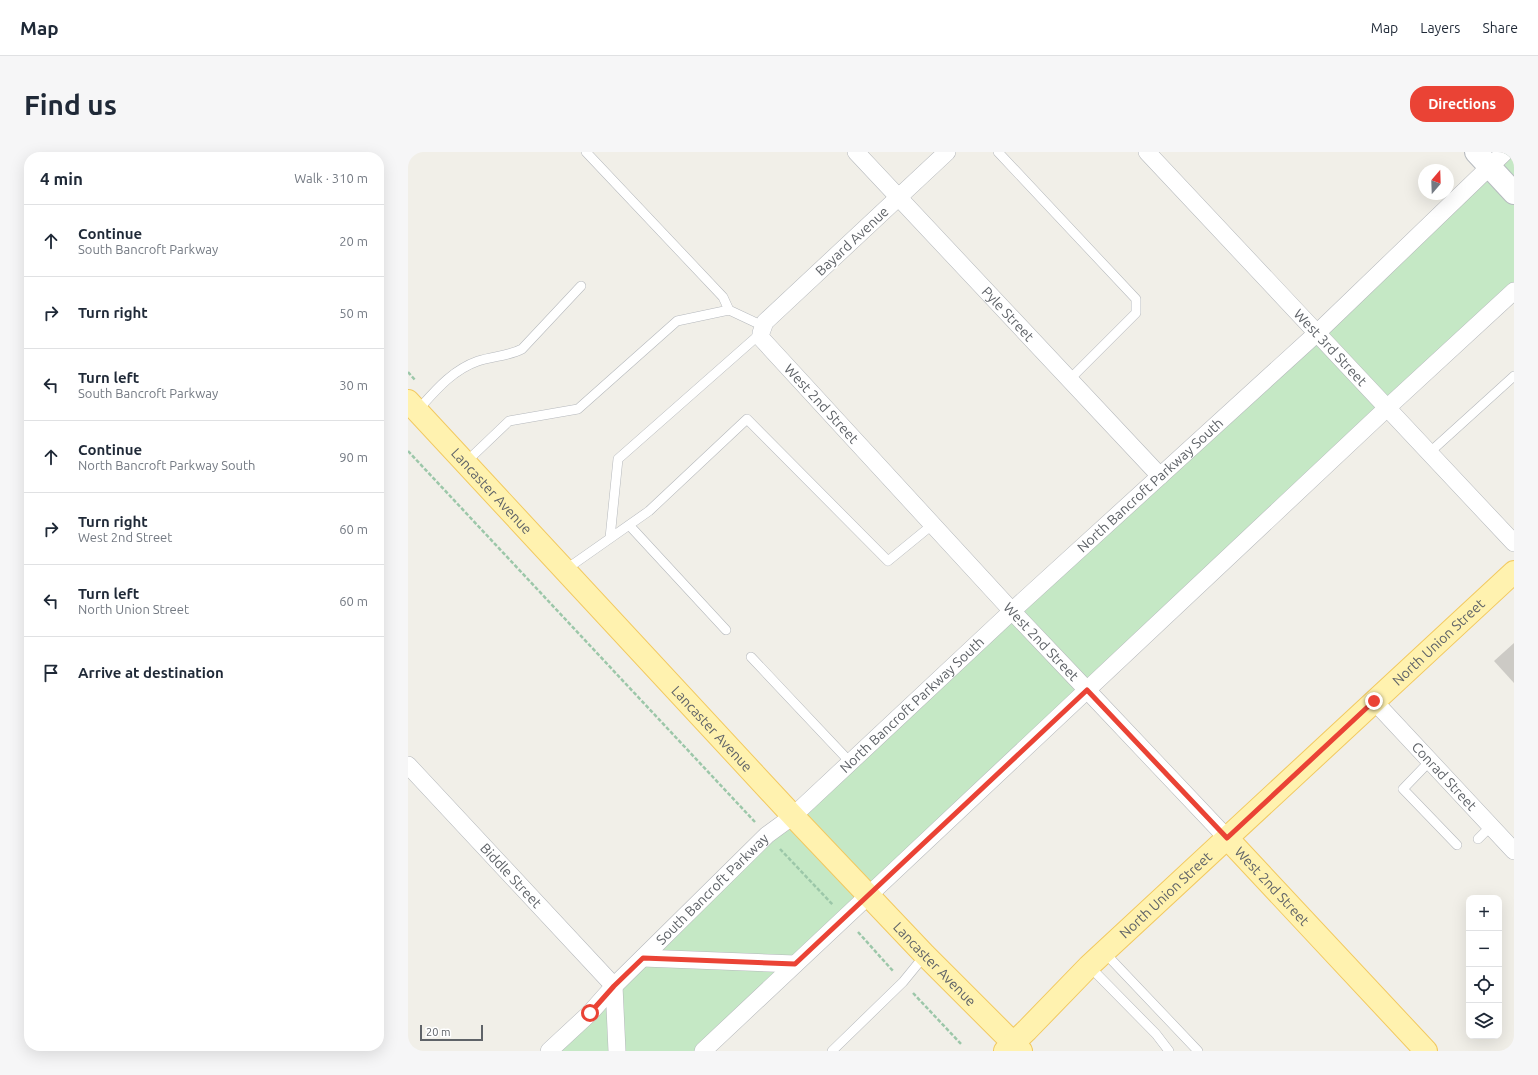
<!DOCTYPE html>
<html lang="en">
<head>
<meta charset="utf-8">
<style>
	body { margin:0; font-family:Ubuntu,sans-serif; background:#f6f6f7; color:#1f2937 }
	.controls { position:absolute; right:12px; bottom:12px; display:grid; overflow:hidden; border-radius:8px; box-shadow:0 4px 16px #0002 }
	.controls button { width:36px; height:36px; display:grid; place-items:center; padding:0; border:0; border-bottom:1px solid #e0e1e3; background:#fff; color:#1f2937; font:20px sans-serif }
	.compass { position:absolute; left:1010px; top:12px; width:36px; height:36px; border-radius:50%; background:#fff; box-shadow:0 4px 16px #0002; rotate:19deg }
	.scale { position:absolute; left:12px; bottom:10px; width:63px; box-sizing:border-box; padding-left:4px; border:2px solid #5f6368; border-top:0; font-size:11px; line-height:14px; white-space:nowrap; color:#5f6368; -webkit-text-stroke:3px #fff; paint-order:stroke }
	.stop { position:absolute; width:12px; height:12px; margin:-9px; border:3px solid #ea4335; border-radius:50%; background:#fff }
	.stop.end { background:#ea4335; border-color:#fff; box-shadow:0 1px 4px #0008 }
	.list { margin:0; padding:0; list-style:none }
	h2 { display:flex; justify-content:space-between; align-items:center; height:52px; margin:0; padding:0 16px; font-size:17px }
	h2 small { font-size:13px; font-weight:400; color:#747a83 }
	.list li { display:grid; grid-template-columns:26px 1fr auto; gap:12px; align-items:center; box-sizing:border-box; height:72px; padding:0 16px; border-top:1px solid #e0e1e3 }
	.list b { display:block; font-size:15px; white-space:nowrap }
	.list p { margin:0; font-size:13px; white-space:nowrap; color:#747a83 }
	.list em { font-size:13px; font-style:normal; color:#747a83 }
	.icon { flex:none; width:22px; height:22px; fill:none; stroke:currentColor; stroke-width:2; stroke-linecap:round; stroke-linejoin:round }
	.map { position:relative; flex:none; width:1106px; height:899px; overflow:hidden; border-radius:16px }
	header { display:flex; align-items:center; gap:24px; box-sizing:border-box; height:56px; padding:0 20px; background:#fff; border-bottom:1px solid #e0e1e3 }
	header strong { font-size:19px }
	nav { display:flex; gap:22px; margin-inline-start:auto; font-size:14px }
	.intro { display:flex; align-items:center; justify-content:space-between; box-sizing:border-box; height:96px; padding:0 24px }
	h1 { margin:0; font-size:28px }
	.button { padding:10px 18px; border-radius:16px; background:#ea4335; color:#fff; font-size:14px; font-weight:700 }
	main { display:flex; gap:24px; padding:0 24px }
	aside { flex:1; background:#fff; border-radius:16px; box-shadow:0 4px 16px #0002 }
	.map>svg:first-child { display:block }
</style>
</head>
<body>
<header>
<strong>Map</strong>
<nav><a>Map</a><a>Layers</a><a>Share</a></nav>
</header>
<div class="intro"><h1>Find us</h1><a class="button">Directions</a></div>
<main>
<aside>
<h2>4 min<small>Walk · 310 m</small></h2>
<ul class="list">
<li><svg class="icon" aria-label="ahead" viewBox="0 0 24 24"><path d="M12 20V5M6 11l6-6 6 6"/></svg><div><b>Continue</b><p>South Bancroft Parkway</p></div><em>20 m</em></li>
<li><svg class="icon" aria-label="right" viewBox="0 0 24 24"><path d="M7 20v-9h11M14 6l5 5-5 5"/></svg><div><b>Turn right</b></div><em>50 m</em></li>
<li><svg class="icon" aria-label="left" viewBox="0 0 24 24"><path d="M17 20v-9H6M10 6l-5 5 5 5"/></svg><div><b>Turn left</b><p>South Bancroft Parkway</p></div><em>30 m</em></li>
<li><svg class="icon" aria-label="ahead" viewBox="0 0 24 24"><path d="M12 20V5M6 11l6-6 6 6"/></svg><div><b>Continue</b><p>North Bancroft Parkway South</p></div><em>90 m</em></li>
<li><svg class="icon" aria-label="right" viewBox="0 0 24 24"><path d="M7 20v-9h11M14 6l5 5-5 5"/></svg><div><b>Turn right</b><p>West 2nd Street</p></div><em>60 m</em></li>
<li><svg class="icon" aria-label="left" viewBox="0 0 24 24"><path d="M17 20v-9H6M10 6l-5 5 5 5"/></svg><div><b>Turn left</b><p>North Union Street</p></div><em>60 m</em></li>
<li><svg class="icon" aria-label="arrive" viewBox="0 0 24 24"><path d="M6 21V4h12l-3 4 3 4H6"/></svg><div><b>Arrive at destination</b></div></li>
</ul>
</aside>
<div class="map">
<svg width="1106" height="899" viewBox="0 0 1106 899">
	<rect width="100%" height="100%" fill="#f1efe8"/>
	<path fill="#c5e8c5" d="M 1097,0 L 1106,0 L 1106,139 L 295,899 L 141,899 Z"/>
	<path fill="#cccac5" d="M 1106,491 L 1106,531 L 1086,509 Z"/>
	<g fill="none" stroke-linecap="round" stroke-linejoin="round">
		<g stroke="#b5b8bc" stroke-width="10">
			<path id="lane" d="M 178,0 L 315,145 L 321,158
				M 590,0 L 728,147 L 728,161 L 661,228
				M 9,259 C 27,239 44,218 70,209 C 85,204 101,204 114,197 L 173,134
				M 1021,301 L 1106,224
				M 57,311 L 101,269 L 170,257 L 269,169 L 321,158 L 355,174
				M 221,373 L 318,478
				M 202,386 L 210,307 L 353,181
				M 157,418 L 241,359 L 339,267 L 480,409 L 524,373
				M 343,505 L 442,610
				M 1022,609 L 995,637 L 1049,693
				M 1070,687 L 1083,674
				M 696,800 L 790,899
				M 681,814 L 748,882 L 761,899
				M 424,899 L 495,830 L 517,803"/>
		</g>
		<g stroke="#b5b8bc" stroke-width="18">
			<g id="street">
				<path id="s1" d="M 448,0 L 752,324"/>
				<path id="s2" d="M 539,0 L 357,170 L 353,181 L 353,186 L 604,459 L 679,538 L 819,686"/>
				<path id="s3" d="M 739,0 L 1106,391"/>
				<path id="s4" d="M 966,549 L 1106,699"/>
				<path id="s5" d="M 0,613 L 206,834 L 209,899"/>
				<path d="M 235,806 L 387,812"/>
				<path id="s6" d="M 141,899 L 182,861 L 206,834 L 359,683 L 385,664 L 604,459 L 909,181 L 1097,0"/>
				<path d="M 295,899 L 979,256 L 1106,139"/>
			</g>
		</g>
		<g stroke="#b6babf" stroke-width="24">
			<path id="secondary" d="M 1068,0 L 1106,41"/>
		</g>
		<g stroke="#f2c960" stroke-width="24">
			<g id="primary">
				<path id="s7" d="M 0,249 L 385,664 L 517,803 L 613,899"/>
				<path id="s8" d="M 819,686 L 1018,899"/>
				<path id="s9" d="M 597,899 L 619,878 L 681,814 L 1106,420"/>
			</g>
		</g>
		<path stroke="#9cc7a9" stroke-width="2.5" stroke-dasharray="4 2" stroke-linecap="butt" d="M 0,2 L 3,0
			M 0,220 L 7,228
			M 0,299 L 347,670
			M 372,697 L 425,753
			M 450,780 L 485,819
			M 505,841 L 554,893"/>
		<use href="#lane" stroke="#fff" stroke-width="9"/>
		<use href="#street" stroke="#fff" stroke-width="17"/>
		<use href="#secondary" stroke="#fff" stroke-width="22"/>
		<use href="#primary" stroke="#fff2af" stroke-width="22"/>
	</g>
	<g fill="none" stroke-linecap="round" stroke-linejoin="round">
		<path stroke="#ea4335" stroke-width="5" d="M 182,861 L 206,834 L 235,806 L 387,812 L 679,538 L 819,686 L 966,549"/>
	</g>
	<g text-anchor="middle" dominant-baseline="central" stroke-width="3.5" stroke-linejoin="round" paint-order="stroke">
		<g font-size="14" fill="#5f6368" stroke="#fff">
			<text transform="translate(444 89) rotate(-43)">Bayard Avenue</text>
			<text stroke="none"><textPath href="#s1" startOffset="222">Pyle Street</textPath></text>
			<text stroke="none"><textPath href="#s3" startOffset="268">West 3rd Street</textPath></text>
			<text stroke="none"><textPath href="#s2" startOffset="355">West 2nd Street</textPath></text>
			<text stroke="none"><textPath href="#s6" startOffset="826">North Bancroft Parkway South</textPath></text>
			<text stroke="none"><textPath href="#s7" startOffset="123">Lancaster Avenue</textPath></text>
			<text stroke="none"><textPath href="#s2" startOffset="679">West 2nd Street</textPath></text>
			<text stroke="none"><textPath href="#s9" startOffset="596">North Union Street</textPath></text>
			<text stroke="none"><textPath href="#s6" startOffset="502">North Bancroft Parkway South</textPath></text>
			<text stroke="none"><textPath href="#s7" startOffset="447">Lancaster Avenue</textPath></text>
			<text stroke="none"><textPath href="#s4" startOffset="103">Conrad Street</textPath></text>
			<text stroke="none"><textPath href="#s5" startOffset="151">Biddle Street</textPath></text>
			<text stroke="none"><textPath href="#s8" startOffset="66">West 2nd Street</textPath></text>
			<text stroke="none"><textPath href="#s6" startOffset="230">South Bancroft Parkway</textPath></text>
			<text stroke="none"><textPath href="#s9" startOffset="224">North Union Street</textPath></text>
			<text stroke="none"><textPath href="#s7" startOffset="771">Lancaster Avenue</textPath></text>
		</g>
	</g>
</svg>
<div class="controls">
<button>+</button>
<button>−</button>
<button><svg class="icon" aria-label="locate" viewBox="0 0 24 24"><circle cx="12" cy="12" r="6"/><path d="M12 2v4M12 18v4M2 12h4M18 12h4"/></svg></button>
<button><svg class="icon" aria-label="layers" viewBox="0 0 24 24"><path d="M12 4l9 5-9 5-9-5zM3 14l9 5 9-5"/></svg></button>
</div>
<svg class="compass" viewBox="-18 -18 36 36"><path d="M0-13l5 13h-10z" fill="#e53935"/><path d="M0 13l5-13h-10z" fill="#747a83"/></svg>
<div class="scale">20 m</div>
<div class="stop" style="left:182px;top:861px"></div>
<div class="stop end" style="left:966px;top:549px"></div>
</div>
</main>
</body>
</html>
